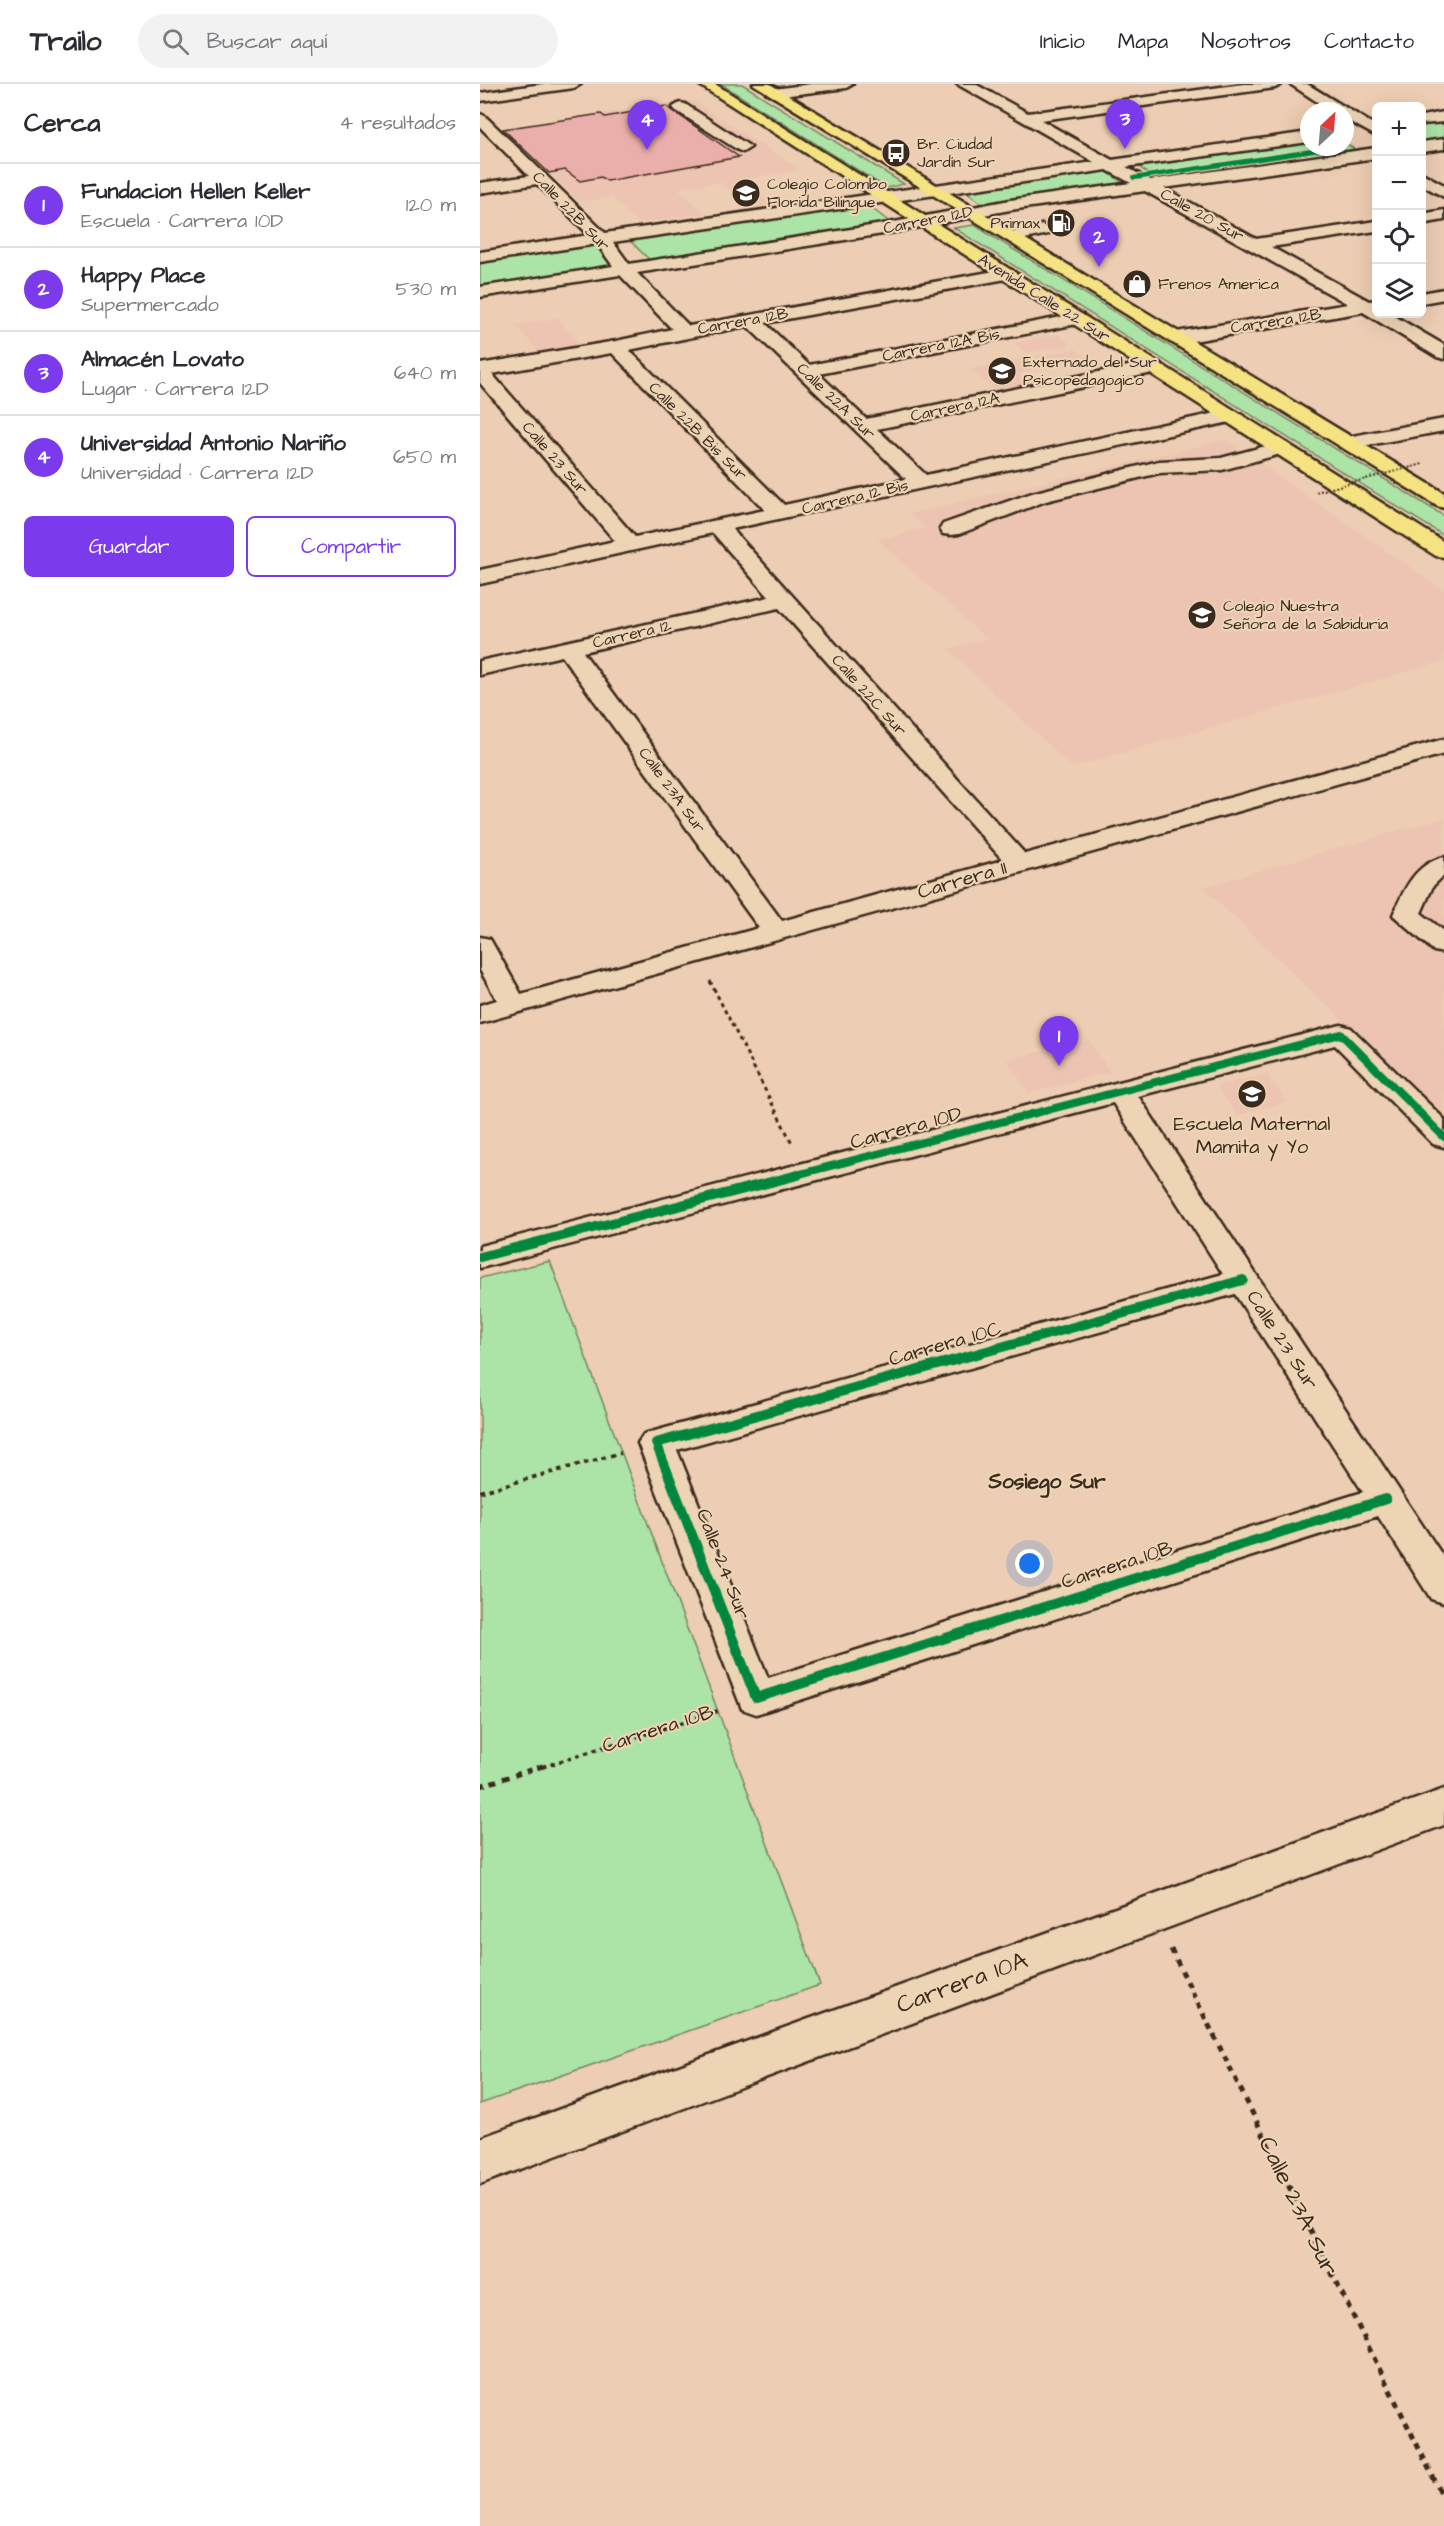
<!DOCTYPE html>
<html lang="es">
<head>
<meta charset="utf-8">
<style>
	body { margin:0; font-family:"Architects Daughter",sans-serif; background:#f2f2f3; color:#2b2b33 }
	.controls { position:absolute; right:18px; top:18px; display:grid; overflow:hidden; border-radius:9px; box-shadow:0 6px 24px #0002 }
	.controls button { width:54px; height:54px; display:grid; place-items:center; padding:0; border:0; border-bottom:2px solid #e1e1e2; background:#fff; color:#2b2b33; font:30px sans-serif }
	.compass { position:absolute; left:820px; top:18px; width:54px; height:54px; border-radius:50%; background:#fff; box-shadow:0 6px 24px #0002; rotate:26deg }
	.you { position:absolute; left:550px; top:1480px; width:21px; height:21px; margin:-15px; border:4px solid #fff; border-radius:50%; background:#1a73e8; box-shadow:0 0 0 9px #1a73e833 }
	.badge { display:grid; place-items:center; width:39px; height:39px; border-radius:50%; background:#7c3aed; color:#fff; font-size:20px; font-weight:700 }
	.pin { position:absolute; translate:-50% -50px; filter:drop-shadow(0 2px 3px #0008) }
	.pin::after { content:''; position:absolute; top:32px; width:21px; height:18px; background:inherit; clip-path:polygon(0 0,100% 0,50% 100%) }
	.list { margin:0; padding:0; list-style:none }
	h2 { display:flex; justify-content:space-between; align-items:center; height:78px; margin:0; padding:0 24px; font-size:26px }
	h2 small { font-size:20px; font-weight:400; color:#7c7c81 }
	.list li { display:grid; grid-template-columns:39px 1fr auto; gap:18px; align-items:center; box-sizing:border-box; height:84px; padding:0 24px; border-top:2px solid #e1e1e2 }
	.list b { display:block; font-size:22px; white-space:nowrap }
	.list p { margin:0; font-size:20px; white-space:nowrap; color:#7c7c81 }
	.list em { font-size:20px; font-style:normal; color:#7c7c81 }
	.actions { display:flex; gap:12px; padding:18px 24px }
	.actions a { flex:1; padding:14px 0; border:2px solid #7c3aed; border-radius:9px; text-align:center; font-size:21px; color:#7c3aed }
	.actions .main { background:#7c3aed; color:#fff }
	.icon { flex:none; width:33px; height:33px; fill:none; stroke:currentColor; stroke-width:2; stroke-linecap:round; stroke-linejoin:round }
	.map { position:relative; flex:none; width:964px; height:2442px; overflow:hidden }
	header { display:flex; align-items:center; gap:36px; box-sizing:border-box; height:84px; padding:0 30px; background:#fff; border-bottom:2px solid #e1e1e2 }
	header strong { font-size:28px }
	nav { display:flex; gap:33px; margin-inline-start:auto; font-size:21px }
	.search { width:420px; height:54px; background:#f2f2f3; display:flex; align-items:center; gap:15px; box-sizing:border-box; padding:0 21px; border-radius:33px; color:#7c7c81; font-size:22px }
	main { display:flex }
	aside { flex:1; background:#fff }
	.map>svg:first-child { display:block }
</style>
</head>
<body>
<header>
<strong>Trailo</strong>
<div class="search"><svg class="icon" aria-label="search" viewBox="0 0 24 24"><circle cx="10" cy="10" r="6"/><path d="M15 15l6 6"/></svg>Buscar aquí</div>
<nav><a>Inicio</a><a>Mapa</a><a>Nosotros</a><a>Contacto</a></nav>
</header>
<main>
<aside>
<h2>Cerca<small>4 resultados</small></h2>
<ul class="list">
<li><span class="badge">1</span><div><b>Fundacion Hellen Keller</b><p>Escuela · Carrera 10D</p></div><em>120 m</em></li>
<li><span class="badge">2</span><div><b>Happy Place</b><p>Supermercado</p></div><em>530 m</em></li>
<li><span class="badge">3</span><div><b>Almacén Lovato</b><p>Lugar · Carrera 12D</p></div><em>640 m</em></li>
<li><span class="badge">4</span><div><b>Universidad Antonio Nariño</b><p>Universidad · Carrera 12D</p></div><em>650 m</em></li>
</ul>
<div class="actions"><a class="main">Guardar</a><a>Compartir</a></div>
</aside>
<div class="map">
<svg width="964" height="2442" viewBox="0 0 964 2442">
	<rect width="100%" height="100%" fill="#edcdb3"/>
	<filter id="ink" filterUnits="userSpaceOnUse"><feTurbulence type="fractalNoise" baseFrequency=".0167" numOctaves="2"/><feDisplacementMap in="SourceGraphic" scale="12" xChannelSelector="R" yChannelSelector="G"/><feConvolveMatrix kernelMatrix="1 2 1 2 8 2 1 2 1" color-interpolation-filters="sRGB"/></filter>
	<g filter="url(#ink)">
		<path fill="#ecc4b1" d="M 212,16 L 320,86 L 263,95 L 291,121 L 269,124 L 241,98 L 198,104 L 224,129 L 158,139 L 132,113 L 100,118 L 23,45 Z
			M 77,234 L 101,262 L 60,269 L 36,241 Z
			M 578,251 L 591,261 L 548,269 L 535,259 Z
			M 595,265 L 610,276 L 539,290 L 556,305 L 522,312 L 490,285 Z
			M 746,356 L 964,507 L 964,577 L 592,683 L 468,565 L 507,555 L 398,456 L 446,444 L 430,430 Z
			M 964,734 L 964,1033 L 723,803 Z
			M 608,956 L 630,988 L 549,1009 L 527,976 Z
			M 786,990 L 807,1018 L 757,1031 L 736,1002 Z"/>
		<path fill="#ace3a6" stroke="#748662" stroke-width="1.5" d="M 241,0 L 262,0 L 424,100 L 406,104 Z
			M 964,37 L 964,59 L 942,62 L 942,41 Z
			M 829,59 L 829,63 L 865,63 L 865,59 L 881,69 L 680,98 L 659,83 Z
			M 624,86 L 646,101 L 507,123 L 487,108 Z
			M 384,118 L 412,140 L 174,180 L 149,156 Z
			M 494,141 L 964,432 L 964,452 L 474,144 Z
			M 112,156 L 133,184 L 0,206 L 0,175 Z
			M 70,1177 L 340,1901 L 0,2020 L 0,1194 Z"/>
		<path fill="#ebafab" stroke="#3b2a1e" stroke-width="1.5" d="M 186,22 L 259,73 L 127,97 L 121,93 L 100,97 L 85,86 L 69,89 L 23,45 L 121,30 L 125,33 Z"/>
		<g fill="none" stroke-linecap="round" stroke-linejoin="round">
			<path stroke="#c9ac95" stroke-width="16" stroke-dasharray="16 8" stroke-linecap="butt" d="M 562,146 L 585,136 L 586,131"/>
			<g stroke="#3b2a1e" stroke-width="5">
				<path id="minor" d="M 62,0 L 101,0 L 94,4 L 0,17 L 0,9 Z
					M 331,0 L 373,0 L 366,4 L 294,13 L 287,9 L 294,5 Z
					M 477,0 L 495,0 L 548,29 L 763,0 L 802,0 L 795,4 L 561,36 L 632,76 L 829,48 L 829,58 L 646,83 L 670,96 L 896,64 L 896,74 L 684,104 L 776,155 L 896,137 L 896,147 L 791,163 L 889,217 L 896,216 L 896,230 L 911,230 L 964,261 L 964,275 L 957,273 L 883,228 L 696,260 L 690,258 L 687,254 L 690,250 L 696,248 L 868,220 L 665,107 L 530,126 L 409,149 L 157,189 L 209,242 L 526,185 L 532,186 L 535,190 L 532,194 L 526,195 L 285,239 L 329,281 L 597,230 L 603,231 L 606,235 L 603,239 L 597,240 L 339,290 L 386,335 L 673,277 L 680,279 L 682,283 L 680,287 L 673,289 L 397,345 L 446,391 L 750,326 L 757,328 L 760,332 L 757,336 L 750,338 L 252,445 L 545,770 L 964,655 L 964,670 L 0,939 L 0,921 L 17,916 L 0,886 L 0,853 L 10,855 L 41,910 L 279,844 L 82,572 L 0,591 L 0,577 L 289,513 L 233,449 L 0,500 L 0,486 L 135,457 L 0,299 L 0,280 L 136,257 L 192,245 L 140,191 L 0,213 L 0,203 L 133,182 L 117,160 L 0,178 L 0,168 L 109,151 L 57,100 L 0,109 L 0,99 L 49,92 L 0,43 L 0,30 L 5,32 L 125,149 L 614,78 ZM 627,86 L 651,99 L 530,116 L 409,139 L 149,180 L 133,158 ZM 267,242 L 426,395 L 304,421 L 149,266 ZM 132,269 L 285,426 L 155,453 L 12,290 ZM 299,524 L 523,776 L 302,837 L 103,568 Z
					M 810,0 L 827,0 L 896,42 L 896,52 L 865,35 L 865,27 L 851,27 Z
					M 200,19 L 205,20 L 271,63 L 263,68 L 258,66 L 195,26 L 193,23 Z
					M 964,28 L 964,38 L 942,40 L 942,32 Z
					M 964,55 L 964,65 L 942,68 L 942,58 Z
					M 942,89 L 964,101 L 964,113 L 942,101 Z
					M 964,126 L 964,136 L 942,140 L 942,130 Z
					M 562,141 L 570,146 L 568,150 L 531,158 L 523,153 L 525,149 Z
					M 964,205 L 964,215 L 942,219 L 942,209 Z
					M 964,335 L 964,347 L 867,365 L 860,363 L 857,359 L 860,355 L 867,353 Z
					M 801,358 L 808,360 L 811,364 L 808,368 L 742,386 L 679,389 L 566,417 L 479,450 L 471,451 L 463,450 L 460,445 L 463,440 L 552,409 L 679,377 L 741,374 Z
					M 964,773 L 964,791 L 953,802 L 941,829 L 964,847 L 964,869 L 954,867 L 913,831 C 924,805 935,780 964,773 Z
					M 861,941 L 871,944 L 964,1035 L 964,1063 L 953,1060 L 855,961 L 658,1012 L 964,1474 L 964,1519 L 951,1515 L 898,1432 L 276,1630 L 262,1625 L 158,1359 L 164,1350 L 743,1190 L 633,1019 L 0,1184 L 0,1162 ZM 755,1210 L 883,1408 L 288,1594 L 197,1366 Z
					M 964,1705 L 964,1741 L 0,2100 L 0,2054 Z"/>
			</g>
			<g stroke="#3b2a1e" stroke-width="5">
				<path id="major" d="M 218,0 L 235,0 L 964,458 L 964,473 L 956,472 Z
					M 273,0 L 290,0 L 964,409 L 964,424 L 957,422 Z"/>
			</g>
			<path stroke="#3b2a1e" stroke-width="3" stroke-dasharray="4 4" stroke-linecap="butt" d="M 230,897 L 313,1061"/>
			<path stroke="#3b2a1e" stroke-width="4" stroke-dasharray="4.5 4.5" stroke-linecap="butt" d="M 0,1408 L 141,1369
				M 62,1683 L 241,1626"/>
			<path stroke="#3b2a1e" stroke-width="5" stroke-dasharray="6 6" stroke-linecap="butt" d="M 0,1702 L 66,1681
				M 691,1865 L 964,2415"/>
			<use href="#minor" fill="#edd4b5" fill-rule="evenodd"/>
			<use href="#major" fill="#f5e382" fill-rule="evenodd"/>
			<path stroke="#3b2a1e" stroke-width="2" stroke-dasharray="2 2" stroke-linecap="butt" d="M 836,408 L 943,380"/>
			<g stroke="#edd4b5" stroke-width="7">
				<path id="cycleway-far2" d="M 654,94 L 859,63"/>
			</g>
			<g stroke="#edd4b5" stroke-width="10">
				<path id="cycleway-far1" d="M 312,1092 L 861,950 L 964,1053"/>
			</g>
			<g stroke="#edd4b5" stroke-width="14">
				<path id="cycleway" d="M 0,1173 L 318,1091
					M 763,1196 L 176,1359 L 276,1614 L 906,1415"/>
			</g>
			<use href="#cycleway-far2" stroke="#00873e" stroke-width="4.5"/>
			<use href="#cycleway-far1" stroke="#00873e" stroke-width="8"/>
			<use href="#cycleway" stroke="#00873e" stroke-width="10"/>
		</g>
	</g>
	<defs>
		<g id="bus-disc" transform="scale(1.5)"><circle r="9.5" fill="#3b2a1e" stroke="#edd4b5"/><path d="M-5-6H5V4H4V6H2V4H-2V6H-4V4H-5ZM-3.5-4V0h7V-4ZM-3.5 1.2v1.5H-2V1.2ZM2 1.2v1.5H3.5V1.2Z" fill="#fff"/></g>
		<g id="school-disc" transform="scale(1.5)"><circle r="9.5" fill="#3b2a1e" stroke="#edd4b5"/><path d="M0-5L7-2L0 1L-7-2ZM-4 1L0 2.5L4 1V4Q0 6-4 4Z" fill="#fff"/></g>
		<g id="fuel-disc" transform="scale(1.5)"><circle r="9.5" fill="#3b2a1e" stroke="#edd4b5"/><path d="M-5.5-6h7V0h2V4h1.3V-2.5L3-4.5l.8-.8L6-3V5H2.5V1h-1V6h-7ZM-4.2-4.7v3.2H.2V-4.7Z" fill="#fff"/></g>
		<g id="shop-disc" transform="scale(1.5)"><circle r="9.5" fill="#3b2a1e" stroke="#edd4b5"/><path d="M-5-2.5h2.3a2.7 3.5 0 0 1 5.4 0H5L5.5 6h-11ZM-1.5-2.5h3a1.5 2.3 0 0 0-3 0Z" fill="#fff"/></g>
		<g id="university-disc" transform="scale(1.5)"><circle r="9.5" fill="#3b2a1e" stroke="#edd4b5"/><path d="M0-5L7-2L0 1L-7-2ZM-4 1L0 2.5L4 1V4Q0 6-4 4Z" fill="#fff"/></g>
	</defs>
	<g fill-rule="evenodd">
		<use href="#bus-disc" x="416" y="69"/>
		<use href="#school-disc" x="266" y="109"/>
		<use href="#fuel-disc" x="581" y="139"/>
		<use href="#shop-disc" x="657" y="200"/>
		<use href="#university-disc" x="522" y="287"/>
		<use href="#school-disc" x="722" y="531"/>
		<use href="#school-disc" x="772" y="1010"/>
	</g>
	<g text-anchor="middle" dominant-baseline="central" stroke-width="4.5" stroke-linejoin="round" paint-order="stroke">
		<g font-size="16" fill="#3b2a1e" stroke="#edd4b5" text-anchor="start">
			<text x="437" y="60">Br. Ciudad<tspan x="437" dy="18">Jardín Sur</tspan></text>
			<text x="287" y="100">Colegio Colombo<tspan x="287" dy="18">Florida Bilingue</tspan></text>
			<text x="560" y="139" text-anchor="end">Primax</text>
			<text x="678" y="200">Frenos America</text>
			<text x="543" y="278">Externado del Sur<tspan x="543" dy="18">Psicopedagogico</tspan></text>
			<text x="743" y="522">Colegio Nuestra<tspan x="743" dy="18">Señora de la Sabiduria</tspan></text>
		</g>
		<g font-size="16" fill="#3b2a1e" stroke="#edd4b5">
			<text transform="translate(91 127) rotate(46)">Calle 22B Sur</text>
			<text transform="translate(722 131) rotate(29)">Calle 20 Sur</text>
			<text transform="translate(448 136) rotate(-11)">Carrera 12D</text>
			<text transform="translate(564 214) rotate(32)">Avenida Calle 22 Sur</text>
			<text transform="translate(263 237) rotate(-10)">Carrera 12B</text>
			<text transform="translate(796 237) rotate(-9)">Carrera 12B</text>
			<text transform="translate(461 261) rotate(-11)">Carrera 12A Bis</text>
			<text transform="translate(356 317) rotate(44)">Calle 22A Sur</text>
			<text transform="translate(475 323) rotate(-12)">Carrera 12A</text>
			<text transform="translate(218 347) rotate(45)">Calle 22B Bis Sur</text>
			<text transform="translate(75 374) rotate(49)">Calle 23 Sur</text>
			<text transform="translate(375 413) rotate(-13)">Carrera 12 Bis</text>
			<text transform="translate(152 550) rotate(-13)">Carrera 12</text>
			<text transform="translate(389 611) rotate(48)">Calle 22C Sur</text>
			<text transform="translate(192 706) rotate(54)">Calle 23A Sur</text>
		</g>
		<g font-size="20" fill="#3b2a1e" stroke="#edd4b5">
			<text transform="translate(482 796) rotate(-16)">Carrera 11</text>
			<text transform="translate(426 1044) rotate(-15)">Carrera 10D</text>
			<text transform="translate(802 1256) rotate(57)">Calle 23 Sur</text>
			<text transform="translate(465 1260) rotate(-16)">Carrera 10C</text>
			<text transform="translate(243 1480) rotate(69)">Calle 24 Sur</text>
			<text transform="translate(637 1481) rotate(-18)">Carrera 10B</text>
			<text transform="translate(178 1645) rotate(-18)">Carrera 10B</text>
		</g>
		<g font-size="20" fill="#3b2a1e" stroke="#edd4b5">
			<text x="772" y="1040">Escuela Maternal<tspan x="772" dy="23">Mamita y Yo</tspan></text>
		</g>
		<g font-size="21" font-weight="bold" fill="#3b2a1e" stroke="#edd4b5">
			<text x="567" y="1397">Sosiego Sur</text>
		</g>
		<g font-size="24" fill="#3b2a1e" stroke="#edd4b5">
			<text transform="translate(482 1899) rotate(-20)">Carrera 10A</text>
			<text transform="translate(818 2122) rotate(64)">Calle 23A Sur</text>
		</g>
	</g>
</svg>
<div class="controls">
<button>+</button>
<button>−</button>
<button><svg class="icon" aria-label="locate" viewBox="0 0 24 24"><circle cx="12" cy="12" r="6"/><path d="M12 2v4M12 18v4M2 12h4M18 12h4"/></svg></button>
<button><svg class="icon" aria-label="layers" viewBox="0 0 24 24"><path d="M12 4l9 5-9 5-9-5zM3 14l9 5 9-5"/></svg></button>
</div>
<svg class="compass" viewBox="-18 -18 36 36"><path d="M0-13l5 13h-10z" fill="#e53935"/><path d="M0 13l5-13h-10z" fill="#7c7c81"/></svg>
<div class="you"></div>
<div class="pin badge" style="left:579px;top:982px">1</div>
<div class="pin badge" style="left:619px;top:183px">2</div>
<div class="pin badge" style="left:645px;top:65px">3</div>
<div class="pin badge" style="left:167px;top:66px">4</div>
</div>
</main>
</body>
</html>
